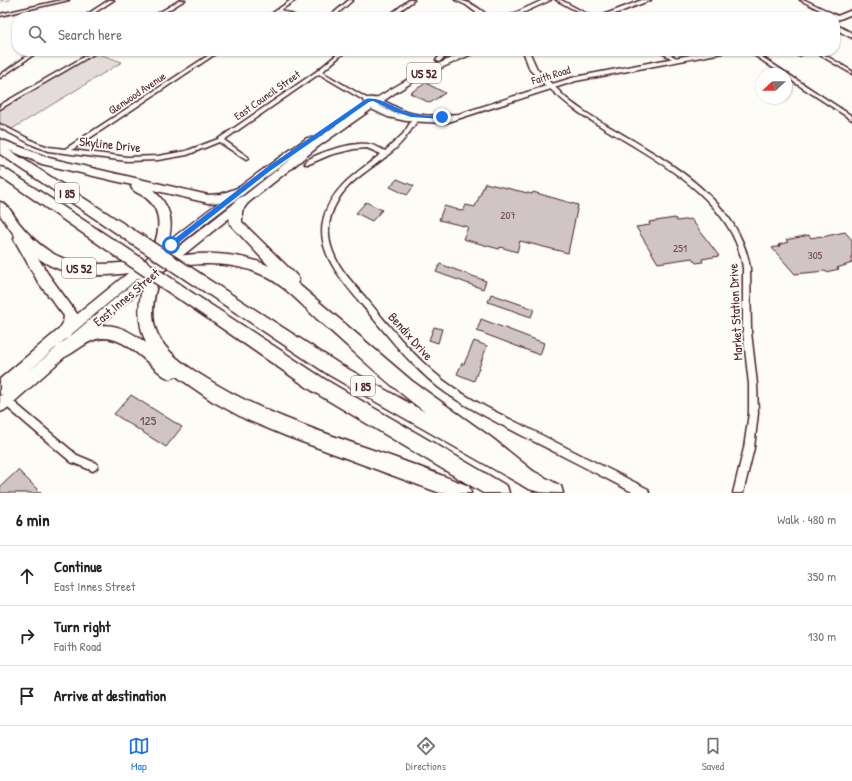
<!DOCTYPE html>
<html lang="en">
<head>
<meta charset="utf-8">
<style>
	body { margin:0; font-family:"Patrick Hand",sans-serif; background:#f2f2f2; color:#222 }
	.compass { position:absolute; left:756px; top:68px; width:36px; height:36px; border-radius:50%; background:#fff; box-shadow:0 1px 3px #0004; rotate:248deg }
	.stop { position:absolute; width:12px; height:12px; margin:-9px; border:3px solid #1a73e8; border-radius:50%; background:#fff }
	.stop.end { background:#1a73e8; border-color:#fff; box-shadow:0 1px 4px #0008 }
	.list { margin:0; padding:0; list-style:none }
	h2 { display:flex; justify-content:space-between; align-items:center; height:52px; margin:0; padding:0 16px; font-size:17px }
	h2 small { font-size:13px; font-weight:400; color:#767676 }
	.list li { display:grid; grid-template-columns:26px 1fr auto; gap:12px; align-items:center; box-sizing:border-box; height:60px; padding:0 16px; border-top:1px solid #e0e0e0 }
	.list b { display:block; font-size:15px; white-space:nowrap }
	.list p { margin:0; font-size:13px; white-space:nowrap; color:#767676 }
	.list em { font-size:13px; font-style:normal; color:#767676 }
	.icon { flex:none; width:22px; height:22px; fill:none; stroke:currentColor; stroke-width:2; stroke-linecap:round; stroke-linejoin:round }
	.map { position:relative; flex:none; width:852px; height:493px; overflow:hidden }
	.search { position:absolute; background:#fff; box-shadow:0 1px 3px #0004; left:12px; right:12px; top:12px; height:44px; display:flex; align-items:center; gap:10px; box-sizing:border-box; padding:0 14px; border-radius:16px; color:#767676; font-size:15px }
	.sheet { height:232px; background:#fff }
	nav { display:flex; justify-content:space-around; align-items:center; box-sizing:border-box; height:56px; border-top:1px solid #e0e0e0; background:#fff; font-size:11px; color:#767676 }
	nav a { display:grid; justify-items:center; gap:2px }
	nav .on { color:#1a73e8 }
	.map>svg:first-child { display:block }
</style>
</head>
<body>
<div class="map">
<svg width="852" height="493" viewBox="0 0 852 493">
	<rect width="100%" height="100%" fill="#fdfcf7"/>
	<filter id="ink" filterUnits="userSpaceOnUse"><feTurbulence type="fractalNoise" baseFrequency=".025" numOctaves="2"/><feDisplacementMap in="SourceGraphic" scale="8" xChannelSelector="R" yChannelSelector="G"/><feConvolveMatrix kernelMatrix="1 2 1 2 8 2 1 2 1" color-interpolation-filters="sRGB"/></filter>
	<g filter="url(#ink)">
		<path fill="#e3dcda" stroke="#967e82" d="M 96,53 L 122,62 L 12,129 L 0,123 L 0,108 Z"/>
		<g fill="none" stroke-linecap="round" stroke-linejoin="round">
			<path stroke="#91777b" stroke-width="1" d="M 0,1 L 10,0"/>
		</g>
		<path fill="#d0c5c4" stroke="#4a1f2b" d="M 788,51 L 810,51 L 810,53 L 798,57 Z
			M 426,83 L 445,93 L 430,103 L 410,93 Z
			M 397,179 L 414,186 L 407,195 L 390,187 Z
			M 485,183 L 532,194 L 533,192 L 578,205 L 568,253 L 520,241 L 517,252 L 500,247 L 499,249 L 463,239 L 468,227 L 439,220 L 444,206 L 463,211 L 466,205 L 475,207 Z
			M 366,202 L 382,210 L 372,221 L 356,213 Z
			M 675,218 L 677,221 L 691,219 L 719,256 L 702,259 L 703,262 L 696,263 L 692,258 L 658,263 L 636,227 L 650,225 L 649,222 Z
			M 845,232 L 852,240 L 852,263 L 837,268 L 839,269 L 826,272 L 825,271 L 795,274 L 772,248 L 780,246 L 778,245 L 788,242 L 786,240 L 809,235 L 811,238 L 821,236 L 822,237 Z
			M 440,264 L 486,281 L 483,289 L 436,272 Z
			M 491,294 L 534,309 L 531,317 L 488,302 Z
			M 481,319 L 544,343 L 540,355 L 477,331 Z
			M 434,327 L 442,329 L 438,343 L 429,340 Z
			M 474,341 L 487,346 L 474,381 L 457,374 L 462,363 L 464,364 Z
			M 131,395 L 182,427 L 166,447 L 114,414 Z
			M 18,470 L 41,493 L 0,493 L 0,487 Z"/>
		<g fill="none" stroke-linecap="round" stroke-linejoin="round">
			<g stroke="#4a1f2b" stroke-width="3">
				<path id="street" d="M 62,0 L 69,0 L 0,16 L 0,14 Z
					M 109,0 L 114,0 L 88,17 L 83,17 Z
					M 180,0 L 185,0 L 157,17 L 152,17 Z
					M 291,0 L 296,0 L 281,10 L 298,17 L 292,17 L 279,12 L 272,17 L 267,17 Z
					M 349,0 L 353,0 L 334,17 L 329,17 Z
					M 409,0 L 414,0 L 392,17 L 387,17 Z
					M 556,0 L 561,0 L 593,17 L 588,17 Z
					M 800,0 L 805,0 L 840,17 L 836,18 Z
					M 34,51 L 39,51 L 0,78 L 0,75 Z
					M 94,51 L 99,51 L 0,109 L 0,105 Z
					M 215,51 L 220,51 L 72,150 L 127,157 L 158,156 L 186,151 L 218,139 L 317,71 L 341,51 L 346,51 L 322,72 L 370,100 L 367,102 L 365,101 L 319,74 L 224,140 L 248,157 L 248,159 L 246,160 L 219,142 L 187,155 L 158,160 L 127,161 L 48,151 L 33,145 L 0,128 L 0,124 L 37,143 L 49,147 L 65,149 Z
					M 658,51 L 664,51 L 680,60 L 676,61 Z
					M 748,51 L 753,51 L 852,116 L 852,120 L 786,77 L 786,74 L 782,74 Z
					M 813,51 L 818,51 L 852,71 L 852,74 Z
					M 550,84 C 556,87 561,93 566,98 C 573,104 581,109 588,114 C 647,150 739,192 750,268 L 751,332 L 757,384 L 758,413 L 754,448 L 743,493 L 733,493 L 744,448 L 749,413 L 749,384 L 743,332 L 743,268 C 733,191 636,151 578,112 C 568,105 558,96 548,87 L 548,85 Z
					M 414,119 L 417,121 C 409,134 400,146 388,155 C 370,170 348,181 337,202 C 328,217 326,235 333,252 C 339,269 354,284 366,298 C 390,327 413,356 443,380 C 456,390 471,399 486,407 L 648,489 L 649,493 L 634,493 C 596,473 559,454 521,435 C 493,420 463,406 438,387 C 407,362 383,330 358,300 C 339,277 315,249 324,217 C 332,187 358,172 381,154 L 367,148 L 354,149 L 330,155 L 309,164 L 305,164 L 304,163 C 314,153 353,142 367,144 C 374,145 380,148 385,151 L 403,134 L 412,120 Z
					M 5,396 L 8,397 L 77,455 L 96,463 L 98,466 L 96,469 L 93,471 L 71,462 L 2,403 L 1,400 L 2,397 Z"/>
			</g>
			<g stroke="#4a1f2b" stroke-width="3">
				<path id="secondary" d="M 455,0 C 468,0 480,8 489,17 L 482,17 L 466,5 Z
					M 543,0 L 551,0 L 514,17 L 506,17 Z
					M 852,10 L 852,14 L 835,21 L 835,17 Z
					M 835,24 L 852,33 L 852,38 L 835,29 Z
					M 439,51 L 445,51 L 445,57 L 439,62 L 436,60 L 439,57 Z
					M 523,51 L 529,51 L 537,69 L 552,84 L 575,77 L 711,51 L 725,51 L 722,53 L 576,81 L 445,123 L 406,121 L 388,117 L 367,107 L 363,100 C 373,92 394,107 404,111 C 421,118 441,115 459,114 L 546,86 L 530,70 ZM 372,102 L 401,115 L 394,113 Z"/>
			</g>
			<g stroke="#4a1f2b" stroke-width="3">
				<path id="primary" d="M 642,0 L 651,0 L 607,17 L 598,17 Z
					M 468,51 L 479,51 L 421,77 L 395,93 L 319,146 L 141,289 L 5,410 L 0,412 L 0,396 L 3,393 L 0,395 L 0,379 C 99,295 200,213 307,138 L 313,138 L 314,141 C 363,105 412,73 468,51 ZM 296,155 L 149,270 L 29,371 C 115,296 203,222 296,155 Z"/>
			</g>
			<g stroke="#4a1f2b" stroke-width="3">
				<path id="highway" d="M 0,139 L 49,158 L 208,195 L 221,194 L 240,187 L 244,188 L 246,191 L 244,194 L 222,202 L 208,203 L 153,190 C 177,211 173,232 162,259 C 195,251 237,251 269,266 L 230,224 C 227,213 235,193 248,197 L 250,200 L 242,211 L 242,222 L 297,276 L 299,280 L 297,283 L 412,381 L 492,438 L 533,471 L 561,486 L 563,493 C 547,493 532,493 520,484 L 329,375 L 196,286 L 194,282 L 196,278 L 201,276 L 206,278 L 341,365 L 425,412 C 387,384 353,350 317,319 C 299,302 281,282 258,273 C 230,261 191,262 162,270 C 155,289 148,315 158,335 C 166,352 185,365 201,375 C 261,414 326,433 393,457 C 418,466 443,476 469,486 L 471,493 L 440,493 L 286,436 L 245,419 L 212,401 L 176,376 L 170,379 L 164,376 C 145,362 120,330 94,340 C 82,344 74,354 62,358 L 57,356 L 54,351 L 57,346 L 69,338 L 64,340 L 59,338 L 57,333 L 63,323 L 64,316 L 38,282 L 14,239 L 15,236 L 0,215 L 0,202 C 9,204 14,217 20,224 C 28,234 38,244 49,251 C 69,265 96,265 120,263 C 129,263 139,260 148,261 C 157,241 167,214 146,198 C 142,194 134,193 131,187 L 132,185 L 42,164 L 9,150 L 138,233 L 139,237 L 138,241 L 133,242 L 128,241 L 0,154 ZM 38,258 C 63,277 100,277 129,273 L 131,277 L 136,279 L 146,275 C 138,298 136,320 146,343 C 118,322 101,319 69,338 L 77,325 L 78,315 L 48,274 Z
					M 0,167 L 4,168 L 120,244 L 122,248 L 120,252 L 115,253 L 110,252 L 0,176 Z
					M 183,288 L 188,290 L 326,380 L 507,486 L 509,493 L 483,493 L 314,392 L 178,298 L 176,294 L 178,290 Z"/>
			</g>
			<use href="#street" fill="#fdfcf7" fill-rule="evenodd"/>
			<use href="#secondary" fill="#fdfcf7" fill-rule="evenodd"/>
			<use href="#primary" fill="#fdfcf7" fill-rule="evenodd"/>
			<use href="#highway" fill="#fdfcf7" fill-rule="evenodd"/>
			<g stroke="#4a1f2b" stroke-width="16" stroke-linecap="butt">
				<path id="highway-bridge" d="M 133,237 L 201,282
					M 115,248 L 183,294"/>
			</g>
			<use href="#highway-bridge" stroke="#fdfcf7" stroke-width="13"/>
		</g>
	</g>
	<path fill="#1a73e8" d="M 366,99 C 382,96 397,111 413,114 C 423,116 433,115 442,116 L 445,117 L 442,119 L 411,117 L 396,112 L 373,101 L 369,102 L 270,171 L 173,247 L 169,247 L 169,243 L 266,168 Z"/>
	<g text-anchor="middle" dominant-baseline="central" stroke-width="3.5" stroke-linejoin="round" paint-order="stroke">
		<g font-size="11" fill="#4a1f2b" stroke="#fdfcf7">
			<text transform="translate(551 75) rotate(-17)">Faith Road</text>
			<text transform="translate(137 93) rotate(-34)">Glenwood Avenue</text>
			<text transform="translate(267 95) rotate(-35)">East Council Street</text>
		</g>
		<g font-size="11" fill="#6c4851">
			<text x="508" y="215">207</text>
			<text x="680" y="248">251</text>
			<text x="815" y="255">305</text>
		</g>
		<g fill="#fdfcf7" stroke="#806168" stroke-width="1">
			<rect x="407" y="63" width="34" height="20" rx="3"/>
			<rect x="55" y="183" width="24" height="20" rx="3"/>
			<rect x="62" y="258" width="34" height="20" rx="3"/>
			<rect x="351" y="376" width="24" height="20" rx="3"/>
		</g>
		<g font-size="12" font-weight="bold" fill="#4a1f2b">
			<text x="424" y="73">US 52</text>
			<text x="67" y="193">I 85</text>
			<text x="79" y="268">US 52</text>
			<text x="363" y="386">I 85</text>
		</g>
		<g font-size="13" fill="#4a1f2b" stroke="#fdfcf7">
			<text transform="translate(110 144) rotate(6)">Skyline Drive</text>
			<text transform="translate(126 297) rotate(-40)">East Innes Street</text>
			<text transform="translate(735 312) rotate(-93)">Market Station Drive</text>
			<text transform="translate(411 336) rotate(48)">Bendix Drive</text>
		</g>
		<g font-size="13" fill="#6c4851">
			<text x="148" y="420">125</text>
		</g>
	</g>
</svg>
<svg class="compass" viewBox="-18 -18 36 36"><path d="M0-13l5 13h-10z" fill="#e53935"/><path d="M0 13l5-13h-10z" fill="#767676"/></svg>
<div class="stop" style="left:171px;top:245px"></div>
<div class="stop end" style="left:442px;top:117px"></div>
<div class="search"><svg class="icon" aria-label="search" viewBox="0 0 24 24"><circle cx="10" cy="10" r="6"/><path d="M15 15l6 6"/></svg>Search here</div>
</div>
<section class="sheet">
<h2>6 min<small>Walk · 480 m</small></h2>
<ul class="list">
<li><svg class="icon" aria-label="ahead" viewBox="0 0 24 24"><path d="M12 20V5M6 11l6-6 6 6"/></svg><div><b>Continue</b><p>East Innes Street</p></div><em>350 m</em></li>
<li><svg class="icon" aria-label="right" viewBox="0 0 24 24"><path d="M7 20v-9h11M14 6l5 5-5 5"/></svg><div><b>Turn right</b><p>Faith Road</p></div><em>130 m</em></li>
<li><svg class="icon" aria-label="arrive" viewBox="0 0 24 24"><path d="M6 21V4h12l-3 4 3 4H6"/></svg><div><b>Arrive at destination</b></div></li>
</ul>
</section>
<nav>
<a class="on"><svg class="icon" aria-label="map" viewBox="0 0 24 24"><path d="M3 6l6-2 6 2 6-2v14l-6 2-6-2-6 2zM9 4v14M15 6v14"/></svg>Map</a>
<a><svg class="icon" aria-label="directions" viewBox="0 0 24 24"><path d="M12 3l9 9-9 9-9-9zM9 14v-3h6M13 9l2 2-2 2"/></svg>Directions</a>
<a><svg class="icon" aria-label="saved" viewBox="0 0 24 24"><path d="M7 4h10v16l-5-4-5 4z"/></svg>Saved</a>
</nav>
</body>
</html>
